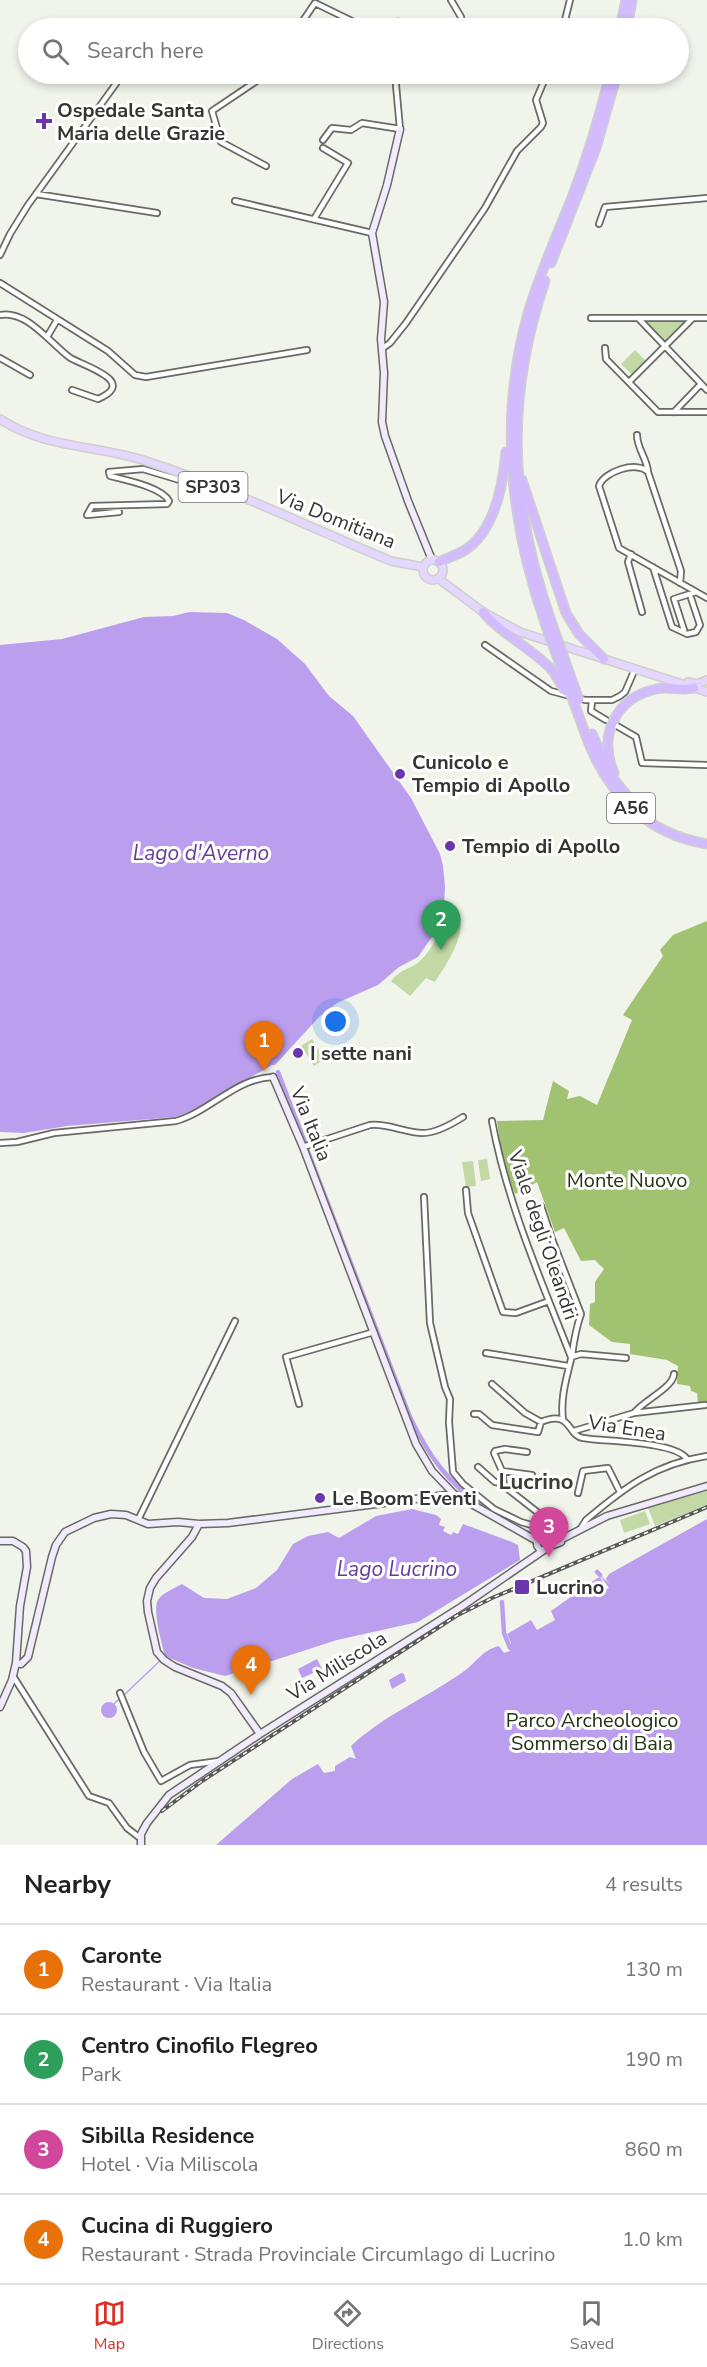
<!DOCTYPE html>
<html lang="en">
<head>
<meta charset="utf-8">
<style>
	body { margin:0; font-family:"Nunito Sans",sans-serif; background:#f6f6f6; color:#202124 }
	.you { position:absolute; left:336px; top:1022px; width:21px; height:21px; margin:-15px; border:4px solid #fff; border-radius:50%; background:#1a73e8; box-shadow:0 0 0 9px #1a73e833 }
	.badge { display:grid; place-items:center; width:39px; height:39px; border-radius:50%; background:#d93025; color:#fff; font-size:20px; font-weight:700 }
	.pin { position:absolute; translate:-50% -50px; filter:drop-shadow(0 2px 3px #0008) }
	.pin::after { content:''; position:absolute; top:32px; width:21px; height:18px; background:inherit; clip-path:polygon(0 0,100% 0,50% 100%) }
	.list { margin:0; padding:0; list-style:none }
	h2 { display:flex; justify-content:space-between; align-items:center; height:78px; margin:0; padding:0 24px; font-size:26px }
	h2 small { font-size:20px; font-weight:400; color:#757577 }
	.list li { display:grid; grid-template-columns:39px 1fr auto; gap:18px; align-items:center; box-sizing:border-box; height:90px; padding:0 24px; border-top:2px solid #e0e0e0 }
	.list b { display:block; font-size:22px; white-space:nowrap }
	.list p { margin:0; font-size:20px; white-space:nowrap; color:#757577 }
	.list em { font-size:20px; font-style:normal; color:#757577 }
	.icon { flex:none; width:33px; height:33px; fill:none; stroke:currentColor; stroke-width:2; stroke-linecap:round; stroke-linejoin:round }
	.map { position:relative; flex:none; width:707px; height:1845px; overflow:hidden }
	.search { position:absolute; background:#fff; box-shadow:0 3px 9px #0003; left:18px; right:18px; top:18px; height:66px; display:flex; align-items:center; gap:15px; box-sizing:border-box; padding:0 21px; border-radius:33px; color:#757577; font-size:22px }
	.sheet { height:438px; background:#fff }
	nav { display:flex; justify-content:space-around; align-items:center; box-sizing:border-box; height:84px; border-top:2px solid #e0e0e0; background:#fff; font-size:16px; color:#757577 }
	nav a { display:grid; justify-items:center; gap:3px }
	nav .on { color:#d93025 }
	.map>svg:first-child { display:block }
</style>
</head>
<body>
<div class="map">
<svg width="707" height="1845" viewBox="0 0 707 1845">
	<rect width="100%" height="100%" fill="#f0f4eb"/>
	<path fill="#c2d8a5" d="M 686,320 L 665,343 L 642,321 Z
		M 635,350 L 646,361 L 632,375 L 621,364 Z
		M 451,905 L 456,906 C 471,929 448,962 435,982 L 426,978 L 410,996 L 391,981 C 399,970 410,969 419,962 C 436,947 441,925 448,906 Z
		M 312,1039 L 324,1059 L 314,1066 L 301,1046 Z
		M 487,1159 L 490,1179 L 481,1181 L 478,1160 Z
		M 473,1161 L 476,1186 L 466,1187 L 462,1162 Z
		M 707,1491 L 707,1505 L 655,1526 L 648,1508 Z
		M 645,1511 L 650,1524 L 624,1533 L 620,1520 Z"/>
	<path fill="#a1c270" d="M 707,921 L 707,1402 L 698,1403 L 697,1393 L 691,1391 L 690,1386 L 677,1384 L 678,1366 L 667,1360 L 630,1354 L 630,1344 L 612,1342 L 589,1325 L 590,1304 L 595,1302 L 595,1282 L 604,1269 L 595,1260 L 581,1261 L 564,1228 L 555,1232 L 537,1182 L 515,1194 L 502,1158 L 497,1121 L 543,1120 L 553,1081 L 569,1091 L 567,1099 L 580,1096 L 597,1105 L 632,1020 L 623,1015 L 663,956 L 660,950 L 673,935 Z"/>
	<path fill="#bb9fee" d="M 189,612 L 227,613 L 244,620 L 277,639 L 305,664 L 329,696 L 353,716 L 411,798 L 440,854 L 443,866 L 445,886 L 444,908 L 434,934 L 418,957 L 399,967 L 378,985 L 337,1003 L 319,1017 L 275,1065 L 272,1065 L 194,1110 L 175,1117 L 67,1126 L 24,1133 L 0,1132 L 0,645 L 62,639 L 144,617 L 173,616 Z
		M 412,1509 L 436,1515 L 441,1519 L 439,1525 L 445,1527 L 443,1531 L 451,1535 L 453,1532 L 458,1534 L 463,1524 L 512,1542 L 518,1545 L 520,1560 L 418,1622 L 337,1640 L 225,1676 L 193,1668 L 165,1656 C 162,1644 152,1610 158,1600 C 162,1593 175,1588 182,1584 L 204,1598 L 227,1599 L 256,1588 L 277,1570 L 293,1544 L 308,1536 L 328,1532 L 339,1538 L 376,1516 Z
		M 707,1519 L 707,1845 L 216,1845 L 292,1779 L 318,1764 L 324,1773 L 335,1771 L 335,1766 L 350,1757 L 356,1759 L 351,1746 C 384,1715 426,1698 463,1672 C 476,1663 482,1650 499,1646 L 504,1653 L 510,1651 L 511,1643 L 507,1634 L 531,1620 L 537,1630 L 555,1620 L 551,1611 L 596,1579 L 600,1577 L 607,1589 L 609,1588 L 600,1575 L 609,1583 L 606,1579 L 609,1574 Z
		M 317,1659 L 322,1669 L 302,1678 L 298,1669 Z
		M 401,1673 L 404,1674 L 406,1681 L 392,1689 L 389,1680 Z
		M101 1710a8 8 0 1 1 16 0a8 8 0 1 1-16 0Z"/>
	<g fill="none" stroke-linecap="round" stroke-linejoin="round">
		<path stroke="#bb9fee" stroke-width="1.5" d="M 124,1695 L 165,1656
			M 114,1704 L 120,1698"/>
		<path stroke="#bb9fee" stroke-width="4.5" d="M 278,1072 L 305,1142
			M 307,1149 L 410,1417 C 429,1457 448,1482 483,1508
			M 597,1572 L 600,1575
			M 502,1602 L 504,1633 L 510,1648"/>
		<g stroke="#676b63" stroke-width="8">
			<path id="street" d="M 226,28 L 228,27
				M 298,28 L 315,3 L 352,21 L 358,28
				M 389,28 L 389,24 C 399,18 410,26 421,28
				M 422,28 L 461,26 L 461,17 L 451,0
				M 563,28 L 570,0
				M 323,140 L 332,128 L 351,130 L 362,123 L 400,129 L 395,74
				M 266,166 L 221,142 L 212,111 L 267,74
				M 36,194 L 157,213
				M 235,201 L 372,233
				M 314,219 L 348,163 L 323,148
				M 599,224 L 605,207 L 707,198
				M 0,255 L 10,234 L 28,205 L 123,74
				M 0,283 L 108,351 L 135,375 L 146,377 L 307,350
				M 0,315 C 27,310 49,342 69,357 C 80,365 140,381 98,399 L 72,390
				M 591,318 L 707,318
				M 638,318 L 707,390
				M 47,337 L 57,320
				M 383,348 L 390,343 L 406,323 L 485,208 L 517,151 L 541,127 L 543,123 L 536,100 L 547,74
				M 605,348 L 606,359 L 658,412 L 707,412
				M 0,358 L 30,375
				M 629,382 L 693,318
				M 674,412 L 701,384
				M 637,435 C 637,449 647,458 648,472
				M 119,512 L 87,515 L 92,506 L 167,504 L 169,501 C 162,487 125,480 110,476 L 109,472 L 143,469 L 196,485 L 207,484
				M 631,554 L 628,562 L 642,612
				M 653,567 L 672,627 L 687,634 L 696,632 L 700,625 L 691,598
				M 680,583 L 681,571 L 648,472 C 637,460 603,472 599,486 L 619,548 L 707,598
				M 684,630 L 674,599 L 696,592
				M 485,645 L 551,691 L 585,700 L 612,700 L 620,696 L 625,692 L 635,669
				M 592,701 L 591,711 L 606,720
				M 617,726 L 636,737 L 642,763 L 707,765
				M 492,1121 C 507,1203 541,1280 571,1357 L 581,1354 L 626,1358
				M 0,1143 L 17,1142 L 54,1133 L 176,1121 C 211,1111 236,1078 273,1077
				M 303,1147 L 370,1125 C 388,1123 405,1133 423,1133 C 437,1133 452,1124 463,1117
				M 466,1190 L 468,1213 L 503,1312 L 516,1313 L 549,1301
				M 424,1197 L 430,1323 L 445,1387 L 450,1399 L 449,1422 L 453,1472 L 463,1484 L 494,1509 L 521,1522 L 542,1528
				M 541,1206 L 552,1239 L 581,1314 C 576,1328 574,1340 572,1355 C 567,1377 560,1397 563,1420
				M 486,1353 L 568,1366
				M 492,1384 L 525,1413 L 541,1422
				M 299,1404 L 286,1357 L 374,1332
				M 634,1413 C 644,1400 673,1388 674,1374
				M 474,1414 L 479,1414 L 492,1425 L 538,1432 L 541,1422 C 572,1409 567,1436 583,1438 C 606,1442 675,1441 687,1459
				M 574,1431 L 634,1413 L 705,1405
				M 527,1452 L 505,1449 L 495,1451 L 494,1453 L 502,1471 L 504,1486 L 541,1515 L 543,1538
				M 478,1467 L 495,1482 L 502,1483
				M 502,1471 L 532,1475
				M 578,1493 L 583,1471 L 608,1468 L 620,1492
				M 138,1520 L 235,1321
				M 581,1528 L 586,1520 C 625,1487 655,1464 707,1456
				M 13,1676 L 89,1796 L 109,1803 L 127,1828 L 140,1838
				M 120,1693 L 144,1752 L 161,1781 L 190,1765 L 219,1761"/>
		</g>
		<g stroke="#676b63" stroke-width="9">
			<path id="secondary" d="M 400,129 L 387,185 L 372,233 L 384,302 L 381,339 L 384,373 L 382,422 L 385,436 L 408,501 L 432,560
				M 273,1077 L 303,1147 L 416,1444 L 432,1471 L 454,1494 L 537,1541
				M 199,1524 L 192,1537 L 156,1578 L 150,1588 L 147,1601 L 148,1612 L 157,1652 L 164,1660 L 175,1667 L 222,1686 L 231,1693 L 260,1734
				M537 1544a6 6 0 1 1 12 0a6 6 0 1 1-12 0Z
				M 547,1540 L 560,1540 L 607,1516 L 707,1486
				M 0,1541 L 13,1541 L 23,1547 L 26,1551 L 27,1567 L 20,1606 L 16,1663 L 12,1680 L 0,1707
				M 548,1547 L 561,1542
				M 16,1663 L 21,1664 L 28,1657 L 52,1557 L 56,1545 L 65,1532 L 94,1518 L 111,1514 L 126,1515 L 148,1524 L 178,1522 L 199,1524 L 228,1523 L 454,1494
				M 141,1845 L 141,1834 L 147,1823 L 169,1795 L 260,1734 L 461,1607 L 544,1550"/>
		</g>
		<g stroke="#cfcfce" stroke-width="10">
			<path id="primary" d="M 0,419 C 44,449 100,445 149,462 C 232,489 311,528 391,561 L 423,567
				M423 570a10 10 0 1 1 20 0a10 10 0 1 1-20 0Z
				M 439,579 L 483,612 L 520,632 L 707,692
				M 688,682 L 697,684 L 707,680"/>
		</g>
		<g stroke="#cfcfce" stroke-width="11">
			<path id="highway" d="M 620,28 L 626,0
				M 627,28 L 632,0
				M 551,263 L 596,148 L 617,74
				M 545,281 C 504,402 510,504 552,624
				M 522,480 L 566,613 L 579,634 L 604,659
				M 439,562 C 447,558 457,555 465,550 C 495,531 503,485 506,452
				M 483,612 C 502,635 532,648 553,671
				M 546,626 C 510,523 498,416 529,310 C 541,270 558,233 573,195 C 588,155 600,115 610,74
				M 592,734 L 612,777 L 634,804
				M 586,736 C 607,793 646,834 707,844
				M 614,773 C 598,736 615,698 656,689 C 668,686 681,691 694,688"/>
		</g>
		<use href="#street" stroke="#fff" stroke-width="4.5"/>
		<use href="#secondary" stroke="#f2ebfe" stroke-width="6"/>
		<use href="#primary" stroke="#e4d7fe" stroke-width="7"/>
		<use href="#highway" stroke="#d2bcfd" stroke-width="8"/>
		<g stroke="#585a55" stroke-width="4">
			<path id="rail" d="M 162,1811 L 202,1781 L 456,1616 L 492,1598 L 707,1507"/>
		</g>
		<use href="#rail" stroke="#fff" stroke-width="1.5" stroke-dasharray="4.5" stroke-linecap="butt"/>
		<g stroke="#cfcfce" stroke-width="11" stroke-linecap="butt">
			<path id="highway-bridge" d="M 552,624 L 579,700
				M 546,626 L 586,736
				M 553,671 L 565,691"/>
		</g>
		<use href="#highway-bridge" stroke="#d2bcfd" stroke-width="8"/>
	</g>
	<g fill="#6b35ac" stroke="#fff" stroke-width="2">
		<path d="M41 112h6v6h6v6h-6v6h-6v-6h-6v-6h6z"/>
		<circle cx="400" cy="774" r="6"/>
		<circle cx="450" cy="846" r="6"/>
		<circle cx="298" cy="1053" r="6"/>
		<circle cx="320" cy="1498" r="6"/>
		<rect x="514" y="1579" width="16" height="16" rx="3"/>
	</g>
	<g text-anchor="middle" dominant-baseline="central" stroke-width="6" stroke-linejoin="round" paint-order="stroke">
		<g fill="#fff" stroke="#727270" stroke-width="1.5">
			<rect x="178.5" y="472" width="69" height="30" rx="4.5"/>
			<rect x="607" y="793" width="48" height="30" rx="4.5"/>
		</g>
		<g font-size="18" font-weight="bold" fill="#353633">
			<text x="213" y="487">SP303</text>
			<text x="631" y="808">A56</text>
		</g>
		<g font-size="20" font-weight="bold" fill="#353633" stroke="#fff" text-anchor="start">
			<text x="57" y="110">Ospedale Santa<tspan x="57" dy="23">Maria delle Grazie</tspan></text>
			<text x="412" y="762">Cunicolo e<tspan x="412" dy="23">Tempio di Apollo</tspan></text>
			<text x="462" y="846">Tempio di Apollo</text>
			<text x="310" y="1053">I sette nani</text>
			<text x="332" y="1498">Le Boom Eventi</text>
			<text x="536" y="1587">Lucrino</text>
		</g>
		<g font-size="20" fill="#353633" stroke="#fff">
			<text transform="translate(336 519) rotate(22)">Via Domitiana</text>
			<text transform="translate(311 1124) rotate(68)">Via Italia</text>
			<text transform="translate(543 1235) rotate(71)">Viale degli Oleandri</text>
			<text transform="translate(627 1428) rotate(9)">Via Enea</text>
			<text transform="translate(337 1666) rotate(-32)">Via Miliscola</text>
		</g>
		<g font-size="20" fill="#253210" stroke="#fff">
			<text x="627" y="1180">Monte Nuovo</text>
			<text x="592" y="1720">Parco Archeologico<tspan x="592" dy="23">Sommerso di Baia</tspan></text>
		</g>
		<g font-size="21" font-style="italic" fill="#633d98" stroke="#fff">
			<text x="201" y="853">Lago d'Averno</text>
			<text x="397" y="1569">Lago Lucrino</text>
		</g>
		<g font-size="22" font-weight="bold" fill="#393d35" stroke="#fff">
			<text x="536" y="1482">Lucrino</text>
		</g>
	</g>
</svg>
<div class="you"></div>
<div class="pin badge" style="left:264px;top:1071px;background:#e8710a">1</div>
<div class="pin badge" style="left:441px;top:950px;background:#2e9e5b">2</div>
<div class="pin badge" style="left:549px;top:1557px;background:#d1479c">3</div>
<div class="pin badge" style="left:251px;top:1695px;background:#e8710a">4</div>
<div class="search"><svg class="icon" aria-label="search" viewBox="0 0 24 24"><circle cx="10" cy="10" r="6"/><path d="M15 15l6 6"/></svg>Search here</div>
</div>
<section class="sheet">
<h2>Nearby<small>4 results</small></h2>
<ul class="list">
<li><span class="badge" style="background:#e8710a">1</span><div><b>Caronte</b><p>Restaurant · Via Italia</p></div><em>130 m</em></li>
<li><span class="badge" style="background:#2e9e5b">2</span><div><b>Centro Cinofilo Flegreo</b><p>Park</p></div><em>190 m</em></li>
<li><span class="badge" style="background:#d1479c">3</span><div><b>Sibilla Residence</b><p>Hotel · Via Miliscola</p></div><em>860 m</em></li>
<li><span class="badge" style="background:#e8710a">4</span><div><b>Cucina di Ruggiero</b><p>Restaurant · Strada Provinciale Circumlago di Lucrino</p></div><em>1.0 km</em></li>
</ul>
</section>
<nav>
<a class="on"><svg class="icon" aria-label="map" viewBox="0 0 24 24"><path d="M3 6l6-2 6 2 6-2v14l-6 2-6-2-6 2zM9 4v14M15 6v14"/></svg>Map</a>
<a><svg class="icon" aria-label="directions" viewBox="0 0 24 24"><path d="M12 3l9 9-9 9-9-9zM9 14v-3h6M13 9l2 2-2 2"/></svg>Directions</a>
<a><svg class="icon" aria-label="saved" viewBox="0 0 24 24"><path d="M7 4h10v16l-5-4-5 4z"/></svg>Saved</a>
</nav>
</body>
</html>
